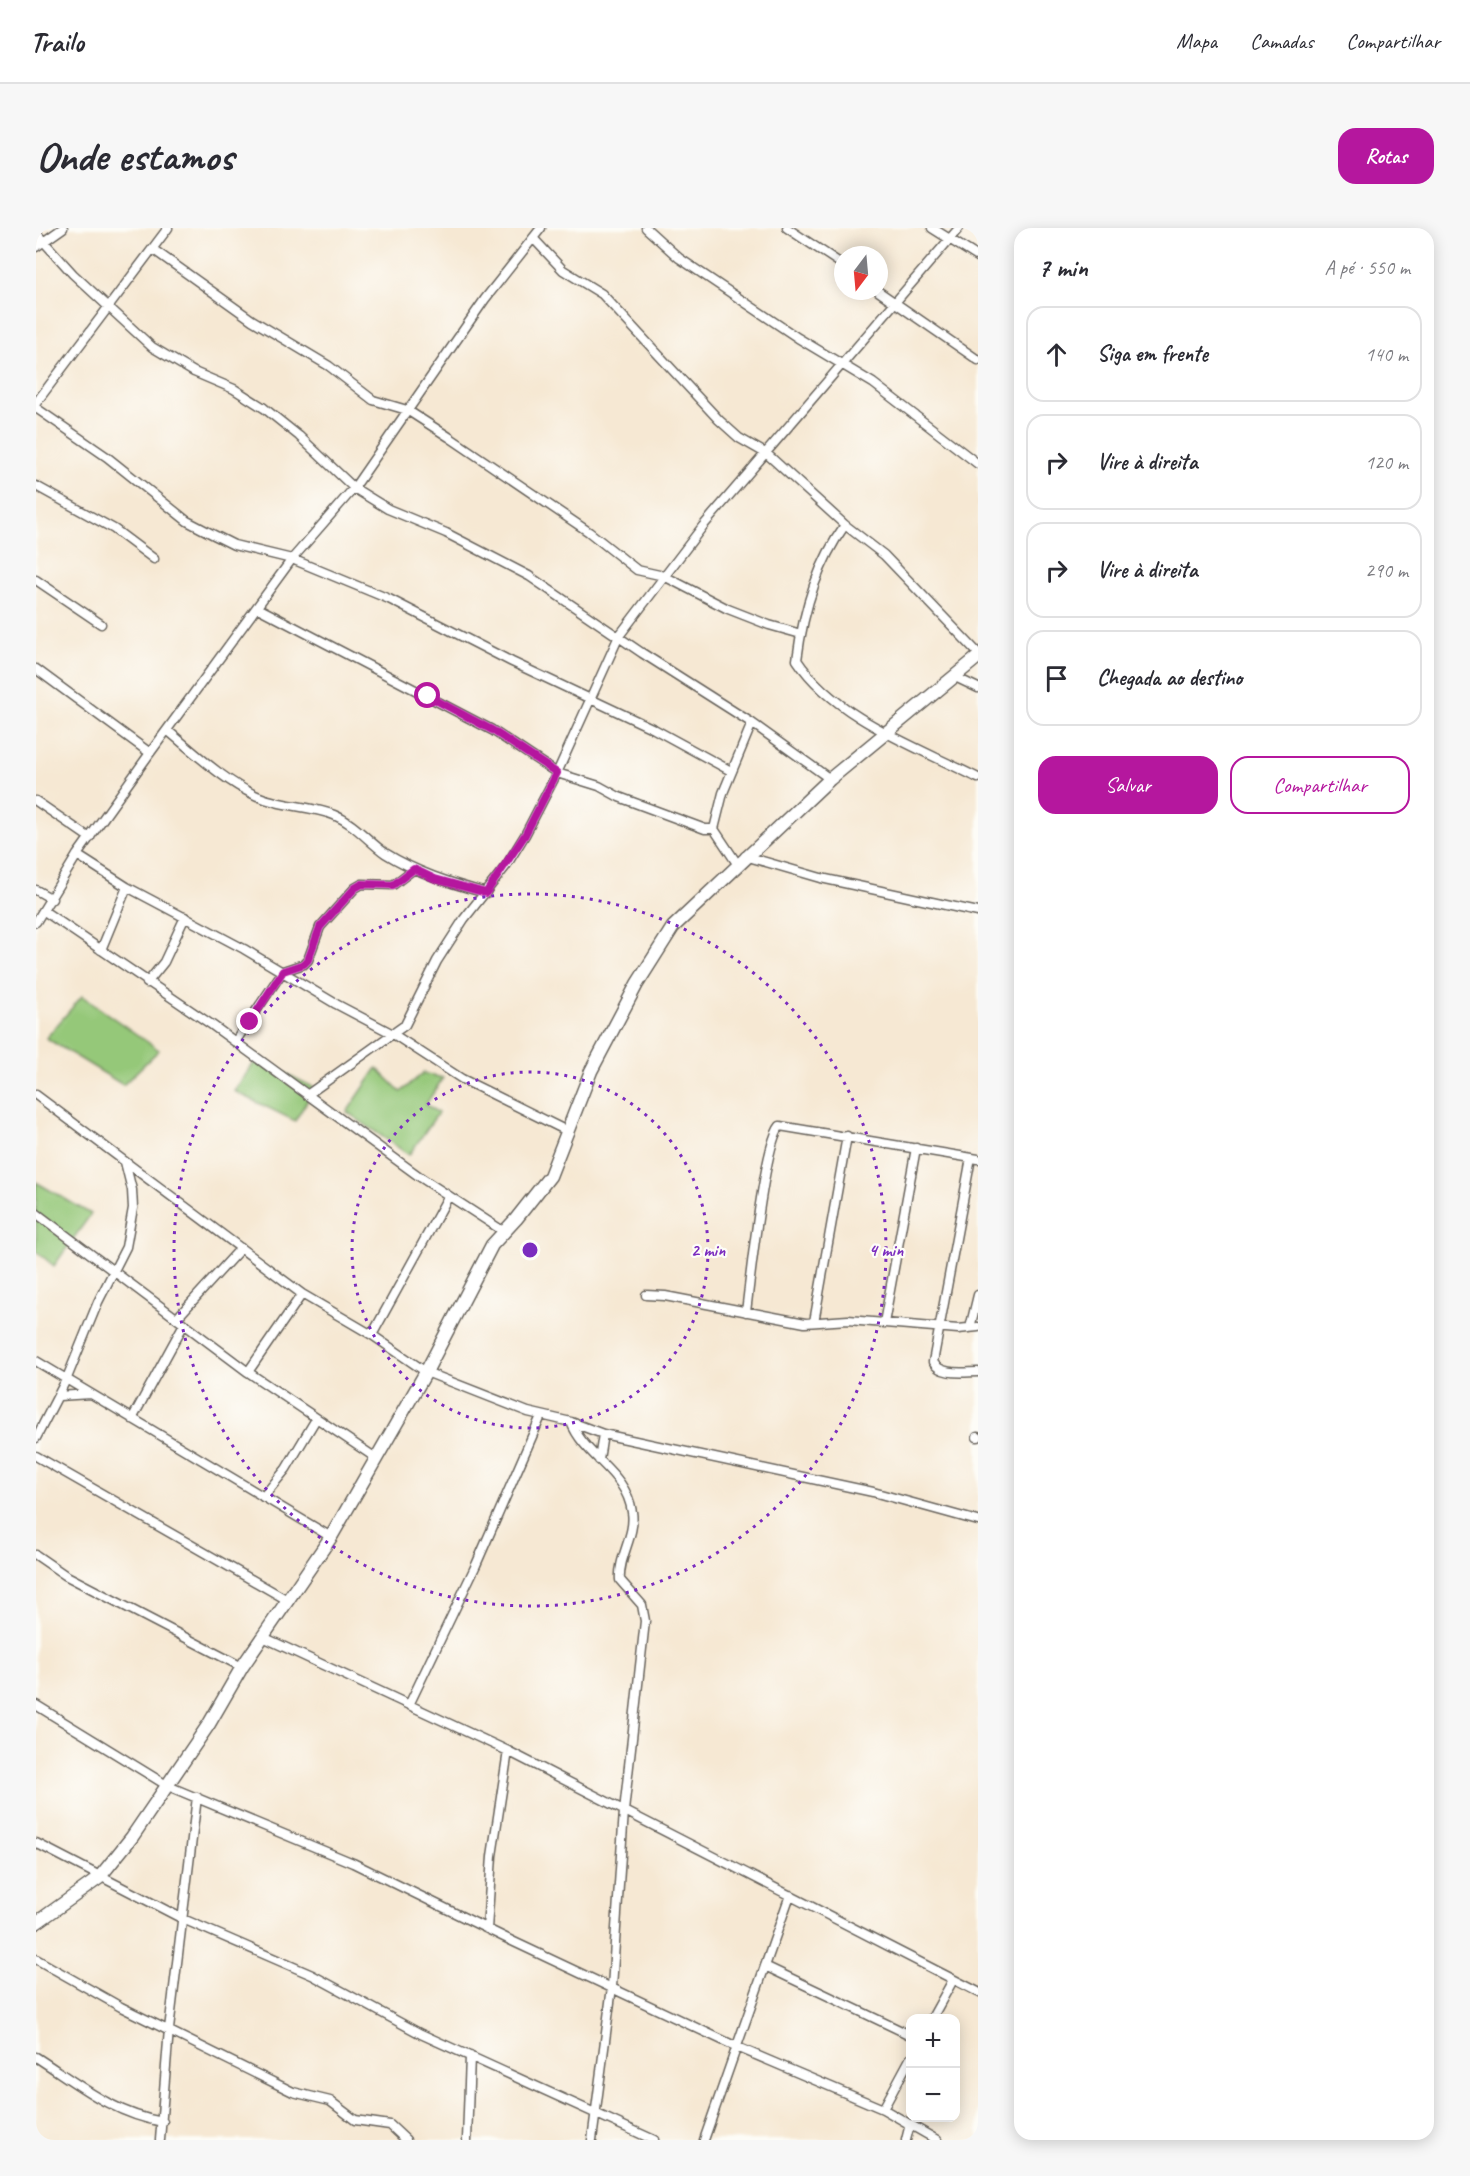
<!DOCTYPE html>
<html lang="pt">
<head>
<meta charset="utf-8">
<style>
	body { margin:0; font-family:Caveat,sans-serif; background:#f7f7f7; color:#2b2b33 }
	.controls { position:absolute; right:18px; bottom:18px; display:grid; overflow:hidden; border-radius:12px; box-shadow:0 3px 15px #0003 }
	.controls button { width:54px; height:54px; display:grid; place-items:center; padding:0; border:0; border-bottom:2px solid #e1e1e2; background:#fff; color:#2b2b33; font:30px sans-serif }
	.compass { position:absolute; left:798px; top:18px; width:54px; height:54px; border-radius:50%; background:#fff; box-shadow:0 3px 15px #0003; rotate:196deg }
	.stop { position:absolute; width:18px; height:18px; margin:-14px; border:4px solid #b5179e; border-radius:50%; background:#fff }
	.stop.end { background:#b5179e; border-color:#fff; box-shadow:0 2px 6px #0008 }
	.list { margin:0; padding:0; list-style:none }
	h2 { display:flex; justify-content:space-between; align-items:center; height:78px; margin:0; padding:0 24px; font-size:26px }
	h2 small { font-size:20px; font-weight:400; color:#7c7c81 }
	.list li { display:grid; grid-template-columns:39px 1fr auto; gap:18px; align-items:center; box-sizing:border-box; height:96px; margin:0 12px 12px; padding:0 12px; border:2px solid #e1e1e2; border-radius:18px }
	.list b { display:block; font-size:22px; white-space:nowrap }
	.list em { font-size:20px; font-style:normal; color:#7c7c81 }
	.actions { display:flex; gap:12px; padding:18px 24px }
	.actions a { flex:1; padding:14px 0; border:2px solid #b5179e; border-radius:18px; text-align:center; font-size:21px; color:#b5179e }
	.actions .main { background:#b5179e; color:#fff }
	.icon { flex:none; width:33px; height:33px; fill:none; stroke:currentColor; stroke-width:2; stroke-linecap:round; stroke-linejoin:round }
	.map { position:relative; flex:none; width:942px; height:1912px; overflow:hidden; border-radius:18px }
	header { display:flex; align-items:center; gap:36px; box-sizing:border-box; height:84px; padding:0 30px; background:#fff; border-bottom:2px solid #e1e1e2 }
	header strong { font-size:28px }
	nav { display:flex; gap:33px; margin-inline-start:auto; font-size:21px }
	.intro { display:flex; align-items:center; justify-content:space-between; box-sizing:border-box; height:144px; padding:0 36px }
	h1 { margin:0; font-size:42px }
	.button { padding:15px 27px; border-radius:18px; background:#b5179e; color:#fff; font-size:21px; font-weight:700 }
	main { display:flex; gap:36px; padding:0 36px }
	aside { flex:1; background:#fff; border-radius:18px; box-shadow:0 3px 15px #0003 }
	.map>svg:first-child { display:block }
</style>
</head>
<body>
<header>
<strong>Trailo</strong>
<nav><a>Mapa</a><a>Camadas</a><a>Compartilhar</a></nav>
</header>
<div class="intro"><h1>Onde estamos</h1><a class="button">Rotas</a></div>
<main>
<div class="map">
<svg width="942" height="1912" viewBox="0 0 942 1912">
	<rect width="100%" height="100%" fill="#fdfcf7"/>
	<filter id="ink" filterUnits="userSpaceOnUse"><feTurbulence type="fractalNoise" baseFrequency=".0167" numOctaves="2"/><feDisplacementMap in="SourceGraphic" scale="12" xChannelSelector="R" yChannelSelector="G"/><feConvolveMatrix kernelMatrix="1 2 1 2 8 2 1 2 1" color-interpolation-filters="sRGB"/></filter>
	<filter id="wash" filterUnits="userSpaceOnUse"><feTurbulence type="fractalNoise" baseFrequency=".008" numOctaves="4" result="noise"/><feDisplacementMap in="SourceGraphic" scale="24" xChannelSelector="R" yChannelSelector="G"/><feGaussianBlur stdDeviation="1.35" result="paint"/><feColorMatrix in="noise" values="0 0 0 0 0 0 0 0 0 0 0 0 0 0 0 0 0 1.4 0 .05"/><feComposite in="paint" operator="in"/></filter>
	<g filter="url(#wash)">
		<rect width="100%" height="100%" fill="#f6e8d3"/>
		<path fill="#95c879" stroke="#58724a" stroke-width="1.5" d="M 46,768 L 123,822 L 87,857 L 10,810 Z
			M 221,831 L 279,860 L 259,893 L 198,863 Z
			M 341,840 L 365,864 L 387,845 L 407,850 L 390,876 L 402,885 L 373,927 L 311,884 Z
			M 0,954 L 55,986 L 18,1038 L 0,1023 Z"/>
	</g>
	<g filter="url(#ink)">
		<g fill="none" stroke-linecap="round" stroke-linejoin="round">
			<g stroke="#68635c" stroke-width="11">
				<path id="street" d="M 610,0 L 643,30 L 762,110 L 837,155 L 942,236
					M 751,0 L 807,37
					M 896,0 L 942,29
					M 0,5 L 37,46 L 116,119 L 158,144 L 198,161 L 228,180 L 263,208 L 318,260 L 352,281 L 410,305 L 493,348 L 606,425 L 716,495 L 794,551
					M 497,10 L 527,42 L 566,66 L 683,192 L 703,210 L 731,226 L 809,297 L 848,327 L 942,425
					M 0,19 L 27,0
					M 118,22 L 216,92 L 293,138 L 337,172 L 371,182 L 413,209 L 553,304 L 601,342 L 628,348 L 692,381 L 733,397 L 765,406
					M 842,63 L 942,132
					M 0,175 L 132,0
					M 0,180 L 71,229 L 151,293 L 178,307 L 198,317 L 256,331 L 353,371 L 476,434 L 618,501 L 695,543
					M 0,258 L 78,301 L 118,331
					M 809,297 C 781,336 767,384 761,432 C 800,491 882,519 942,550
					M 0,352 L 65,396
					M 222,380 L 456,502 L 521,545 L 563,558 L 583,569 L 669,601 L 678,601
					M 0,441 L 114,525
					M 917,448 L 942,460
					M 131,502 C 158,524 187,552 219,567 C 244,579 272,577 298,587 C 318,595 332,613 349,625 C 381,645 414,655 450,665
					M 0,573 L 54,610
					M 41,627 L 91,659 L 208,721 L 300,776 L 357,806 L 426,851 L 533,904
					M 709,628 L 785,650 L 942,684
					M 702,637 L 678,601 L 687,565 L 716,495
					M 0,662 L 16,671
					M 8,683 L 176,797 L 384,949 L 467,1003
					M 0,694 L 41,627 L 114,525 L 256,331 L 318,260 L 449,71 L 505,0
					M 65,722 L 91,659
					M 111,755 L 128,734 L 149,689
					M 199,814 L 247,743 L 268,736 L 272,732 L 284,699 L 319,660 L 326,656 L 357,657 L 378,641
					M 0,867 L 266,1066 L 336,1107 L 390,1144 L 492,1184 L 535,1194 L 567,1206 L 837,1264 L 942,1293
					M 271,867 L 369,797 L 401,733 L 428,691 L 470,638 L 489,607 L 521,545 L 583,408 L 667,298 L 923,0
					M 935,930 L 897,1134 C 905,1148 928,1144 942,1144
					M 0,985 L 212,1144 L 340,1230
					M 610,1067 L 629,1068 L 769,1095 L 812,1092 L 922,1101 L 942,1099
					M 710,1084 C 714,1053 728,916 744,898 L 942,931
					M 141,1090 L 205,1020
					M 778,1094 L 811,908
					M 848,1095 L 880,920
					M 934,1100 L 942,1067
					M 336,1107 L 412,969
					M 0,1133 L 295,1309
					M 212,1144 L 266,1066
					M 23,1168 L 54,1166
					M 96,1191 L 148,1096
					M 535,1194 C 549,1230 590,1243 596,1284 C 600,1307 582,1329 584,1352 L 606,1377 L 609,1393 L 588,1583 L 576,1759 L 556,1912
					M 941,1209 L 942,1209
					M 0,1210 L 31,1150 L 62,1074 L 90,1019 L 97,980 L 96,962 L 89,934
					M 0,1228 L 253,1373
					M 563,1232 L 567,1206
					M 227,1269 L 250,1241 L 280,1191
					M 0,1327 L 29,1347 L 206,1439
					M 227,1409 L 472,1523 L 942,1764
					M 0,1477 L 132,1558 L 317,1635 L 478,1714 L 701,1819 L 847,1881 L 901,1912
					M 373,1477 L 440,1337 L 505,1188
					M 0,1615 L 147,1691 L 276,1747 L 385,1806 L 618,1912
					M 451,1701 L 456,1628 L 472,1523
					M 0,1731 L 85,1779 L 257,1864 L 294,1873 L 319,1892 L 354,1897 L 370,1912
					M 729,1738 L 874,1807
					M 896,1790 L 917,1752
					M 0,1829 C 42,1856 77,1886 127,1894
					M 847,1881 L 874,1831
					M 124,1912 L 133,1801 L 161,1569
					M 431,1912 L 434,1828
					M 668,1912 L 754,1667
					M 870,1912 L 874,1896"/>
			</g>
			<g stroke="#68635c" stroke-width="15">
				<path id="secondary" d="M 0,1695 L 63,1650 L 96,1609 L 173,1496 L 206,1439 L 295,1309 L 390,1144 L 456,1017 L 480,991 L 514,948 L 555,843 L 601,756 L 637,699 L 794,551 L 942,429"/>
			</g>
			<use href="#street" stroke="#fff" stroke-width="8"/>
			<use href="#secondary" stroke="#fff" stroke-width="12"/>
		</g>
	</g>
	<g fill="none" stroke-linecap="round" stroke-linejoin="round" filter="url(#ink)">
		<path stroke="#b5179e" stroke-width="8" d="M 214,794 L 247,743 L 268,736 L 272,732 L 284,699 L 319,660 L 326,656 L 357,657 L 378,641 L 399,651 L 450,665 L 489,607 L 521,545 L 456,502 L 392,468"/>
	</g>
	<g fill="none" stroke="#7b2cbf" stroke-width="3" stroke-dasharray="3 6">
		<circle cx="494" cy="1022" r="178"/>
		<circle cx="494" cy="1022" r="356"/>
	</g>
	<circle cx="494" cy="1022" r="9" fill="#7b2cbf" stroke="#fdfcf7" stroke-width="3"/>
	<g font-size="18" text-anchor="middle" font-weight="bold" fill="#7b2cbf" stroke="#fdfcf7" stroke-width="4.5" stroke-linejoin="round" paint-order="stroke">
		<text x="672" y="1028">2 min</text>
		<text x="850" y="1028">4 min</text>
	</g>
</svg>
<div class="controls">
<button>+</button>
<button>−</button>
</div>
<svg class="compass" viewBox="-18 -18 36 36"><path d="M0-13l5 13h-10z" fill="#e53935"/><path d="M0 13l5-13h-10z" fill="#7c7c81"/></svg>
<div class="stop" style="left:392px;top:468px"></div>
<div class="stop end" style="left:214px;top:794px"></div>
</div>
<aside>
<h2>7 min<small>A pé · 550 m</small></h2>
<ul class="list">
<li><svg class="icon" aria-label="ahead" viewBox="0 0 24 24"><path d="M12 20V5M6 11l6-6 6 6"/></svg><div><b>Siga em frente</b></div><em>140 m</em></li>
<li><svg class="icon" aria-label="right" viewBox="0 0 24 24"><path d="M7 20v-9h11M14 6l5 5-5 5"/></svg><div><b>Vire à direita</b></div><em>120 m</em></li>
<li><svg class="icon" aria-label="right" viewBox="0 0 24 24"><path d="M7 20v-9h11M14 6l5 5-5 5"/></svg><div><b>Vire à direita</b></div><em>290 m</em></li>
<li><svg class="icon" aria-label="arrive" viewBox="0 0 24 24"><path d="M6 21V4h12l-3 4 3 4H6"/></svg><div><b>Chegada ao destino</b></div></li>
</ul>
<div class="actions"><a class="main">Salvar</a><a>Compartilhar</a></div>
</aside>
</main>
</body>
</html>
